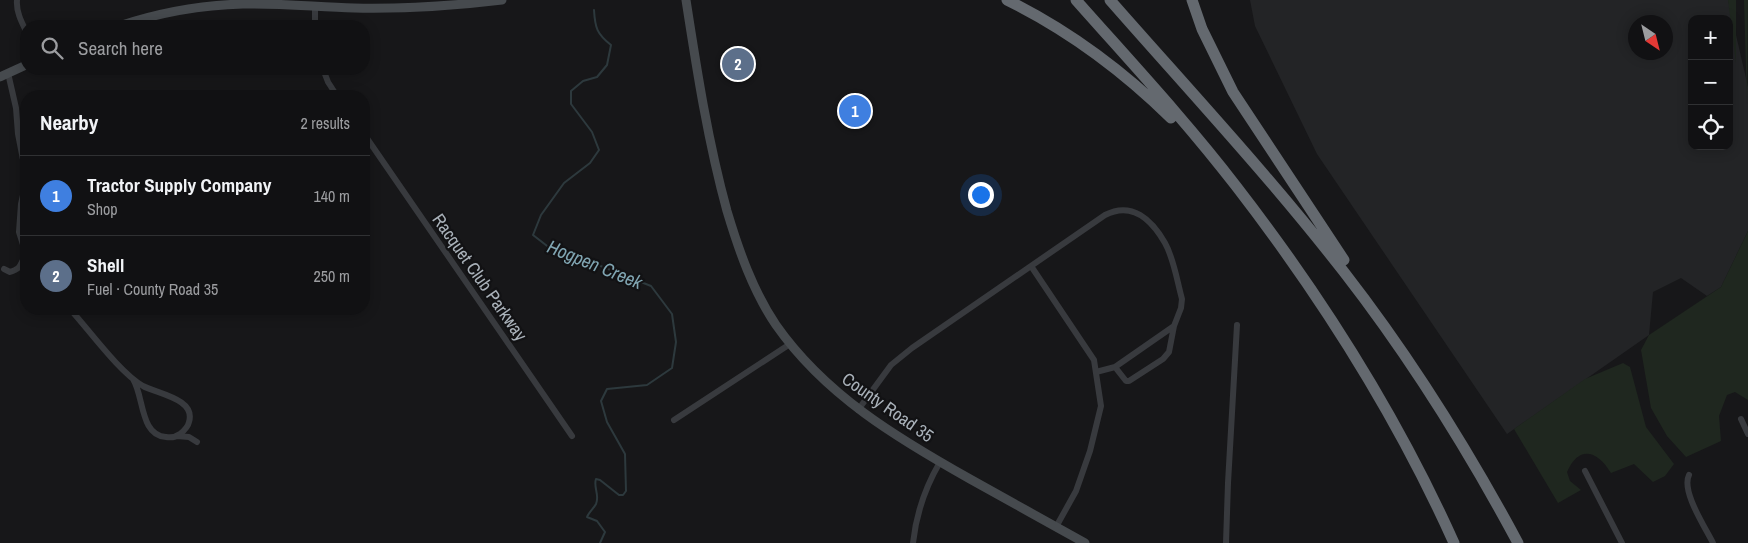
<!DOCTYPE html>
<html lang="en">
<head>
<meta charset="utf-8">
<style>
	body { margin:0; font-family:"Archivo Narrow",sans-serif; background:#1e1f21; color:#f1f3f6 }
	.controls { position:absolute; right:15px; top:15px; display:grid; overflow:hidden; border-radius:10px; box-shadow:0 2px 12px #0003 }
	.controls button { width:45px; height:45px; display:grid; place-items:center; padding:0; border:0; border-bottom:1px solid #303133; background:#111113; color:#f1f3f6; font:25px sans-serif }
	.compass { position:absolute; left:1628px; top:15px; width:45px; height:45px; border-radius:50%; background:#111113; box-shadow:0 2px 12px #0003; rotate:145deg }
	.you { position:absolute; left:980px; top:194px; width:18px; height:18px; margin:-12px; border:4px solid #fff; border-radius:50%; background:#1a73e8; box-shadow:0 0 0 8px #1a73e833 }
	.badge { display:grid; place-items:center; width:32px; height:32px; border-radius:50%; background:#b45309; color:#fff; font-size:16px; font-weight:700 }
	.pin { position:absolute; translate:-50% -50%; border:2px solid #fff; box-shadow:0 1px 5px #0006 }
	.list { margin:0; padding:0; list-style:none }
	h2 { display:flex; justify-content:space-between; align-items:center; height:65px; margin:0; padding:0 20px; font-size:21px }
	h2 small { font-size:16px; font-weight:400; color:#9c9da0 }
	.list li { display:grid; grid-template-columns:32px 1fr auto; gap:15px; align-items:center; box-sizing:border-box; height:80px; padding:0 20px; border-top:1px solid #303133 }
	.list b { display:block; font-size:19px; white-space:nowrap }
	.list p { margin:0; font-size:16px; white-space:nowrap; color:#9c9da0 }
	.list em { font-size:16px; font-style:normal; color:#9c9da0 }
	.icon { flex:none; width:28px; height:28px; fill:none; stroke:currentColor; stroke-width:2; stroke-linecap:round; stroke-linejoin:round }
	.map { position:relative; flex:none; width:1748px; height:543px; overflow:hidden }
	.search { position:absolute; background:#111113; box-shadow:0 2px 12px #0003; left:20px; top:20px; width:350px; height:55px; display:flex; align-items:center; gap:12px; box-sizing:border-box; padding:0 18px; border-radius:20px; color:#9c9da0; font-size:19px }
	.panel { position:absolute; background:#111113; box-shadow:0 2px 12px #0003; left:20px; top:90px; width:350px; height:225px; border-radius:20px }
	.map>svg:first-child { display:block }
</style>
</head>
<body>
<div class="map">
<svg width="1748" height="543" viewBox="0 0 1748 543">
	<rect width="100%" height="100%" fill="#171719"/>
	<path fill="#232426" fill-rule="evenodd" d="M 1250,0 L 1728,0 L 1748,87 L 1748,231 L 1721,287 L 1707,296 L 1681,278 L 1653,292 L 1649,335 L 1507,434 L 1317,154 L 1255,26 ZM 1692,19 L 1729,19 L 1729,146 L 1692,146 ZM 1636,22 L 1666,22 L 1666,52 L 1636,52 Z"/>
	<path fill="#1f271f" d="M 1728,0 L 1736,0 L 1736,63 Z
		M 1744,0 L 1748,0 L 1747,104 Z
		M 1748,231 L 1748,400 L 1735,392 L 1727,395 L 1719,416 L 1721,441 L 1686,457 L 1667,436 L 1651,408 L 1641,350 L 1649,335 L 1721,287 Z
		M 1623,363 L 1630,367 L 1646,427 L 1674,464 L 1665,476 L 1653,482 L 1634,464 L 1611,473 C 1598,451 1579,444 1567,472 L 1570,481 L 1581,490 L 1558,503 L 1514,429 L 1585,379 Z"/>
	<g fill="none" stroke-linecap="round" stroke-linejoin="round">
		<path stroke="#2d393d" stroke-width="2" d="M 594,10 C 595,28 597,34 611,45 L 607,65 L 597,77 L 583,81 L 571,91 L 571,104 L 592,132 L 599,150 L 590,163 L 564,183 L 541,215 L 533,235 L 551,249 L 573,253 L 593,263 L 651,286 L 672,314 L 676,342 L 672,368 L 647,385 L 607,389 L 601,401 L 607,422 L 625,454 L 626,491 L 623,495 L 619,495 L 600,480 L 596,479 C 593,487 600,495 596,504 C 594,508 589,512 587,517 L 597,521 L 605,532 L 600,543"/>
		<path stroke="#383a3e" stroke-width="6" d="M 17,0 C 16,11 21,21 26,31
			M 315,6 L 315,26
			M 323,69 L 328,82 L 337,96
			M 8,73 L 16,108 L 18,134 L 25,170 L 26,182 L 21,204 L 19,232 L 26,254
			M 364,134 L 572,436
			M 1031,266 L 1094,360 L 1101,406 L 1090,451 L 1076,491 L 1056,527
			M 4,269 L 10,272 C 23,268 19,264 26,255
			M 70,309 C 89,330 120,373 143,386 C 158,394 196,399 189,422 C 188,427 185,430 180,434 C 176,437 172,438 166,437 C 140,436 144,396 133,379
			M 1115,367 L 1126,381 L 1129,381 L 1163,359 L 1169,352 L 1174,326
			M 858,410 L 891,365 L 912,348 L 1105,215 C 1132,201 1152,220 1165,243 C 1174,259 1177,281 1182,299 L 1181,308 L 1174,326 L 1115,367 L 1096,372
			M 1741,419 L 1748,434
			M 674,420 L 790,344
			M 177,436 L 189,437 L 197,442
			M 1585,471 L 1622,543
			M 1689,475 C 1681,491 1705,527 1713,543
			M 913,543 C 916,515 926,486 940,462
			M 1226,543 L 1228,483 L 1237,325"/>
		<path stroke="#464a4e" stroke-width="9" d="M 686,0 C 697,71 708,142 727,211 C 739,251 753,291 776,325 C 825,395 897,438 970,479 C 1008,500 1047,522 1085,543
			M 119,26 C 158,13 202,5 243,4 C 280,3 317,7 354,8 C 403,9 453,6 502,0
			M 0,77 L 26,65"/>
		<path stroke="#64696f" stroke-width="11" d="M 1007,0 C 1068,30 1123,71 1171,118
			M 1076,0 C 1130,61 1186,121 1236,186 C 1321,296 1397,416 1454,543
			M 1110,0 C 1189,90 1271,178 1344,272 C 1410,357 1467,448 1518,543
			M 1192,0 L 1202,29 L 1233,92 L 1344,260"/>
	</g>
	<g text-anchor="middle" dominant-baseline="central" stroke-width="4.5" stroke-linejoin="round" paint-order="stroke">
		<g font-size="18" fill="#a9b1b9" stroke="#121214">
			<text transform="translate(480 277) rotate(55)">Racquet Club Parkway</text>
			<text transform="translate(888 407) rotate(35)">County Road 35</text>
		</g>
		<g font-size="19" font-style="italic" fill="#81a6b3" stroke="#121214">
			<text transform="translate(595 264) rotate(22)">Hogpen Creek</text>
		</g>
	</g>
</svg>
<div class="controls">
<button>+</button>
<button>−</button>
<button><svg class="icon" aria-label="locate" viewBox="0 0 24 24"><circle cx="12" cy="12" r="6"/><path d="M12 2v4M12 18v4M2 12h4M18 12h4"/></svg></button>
</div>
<svg class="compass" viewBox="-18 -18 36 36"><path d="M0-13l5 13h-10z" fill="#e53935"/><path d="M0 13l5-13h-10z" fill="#9c9da0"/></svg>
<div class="you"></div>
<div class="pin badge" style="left:855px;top:111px;background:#3f7fe0">1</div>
<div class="pin badge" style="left:738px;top:64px;background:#5c6f8a">2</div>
<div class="search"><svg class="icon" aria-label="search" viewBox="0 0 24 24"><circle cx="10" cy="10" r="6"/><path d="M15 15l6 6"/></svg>Search here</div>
<section class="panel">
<h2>Nearby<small>2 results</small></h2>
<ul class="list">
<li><span class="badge" style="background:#3f7fe0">1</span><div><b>Tractor Supply Company</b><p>Shop</p></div><em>140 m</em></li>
<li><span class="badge" style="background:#5c6f8a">2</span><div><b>Shell</b><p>Fuel · County Road 35</p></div><em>250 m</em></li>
</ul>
</section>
</div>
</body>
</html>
